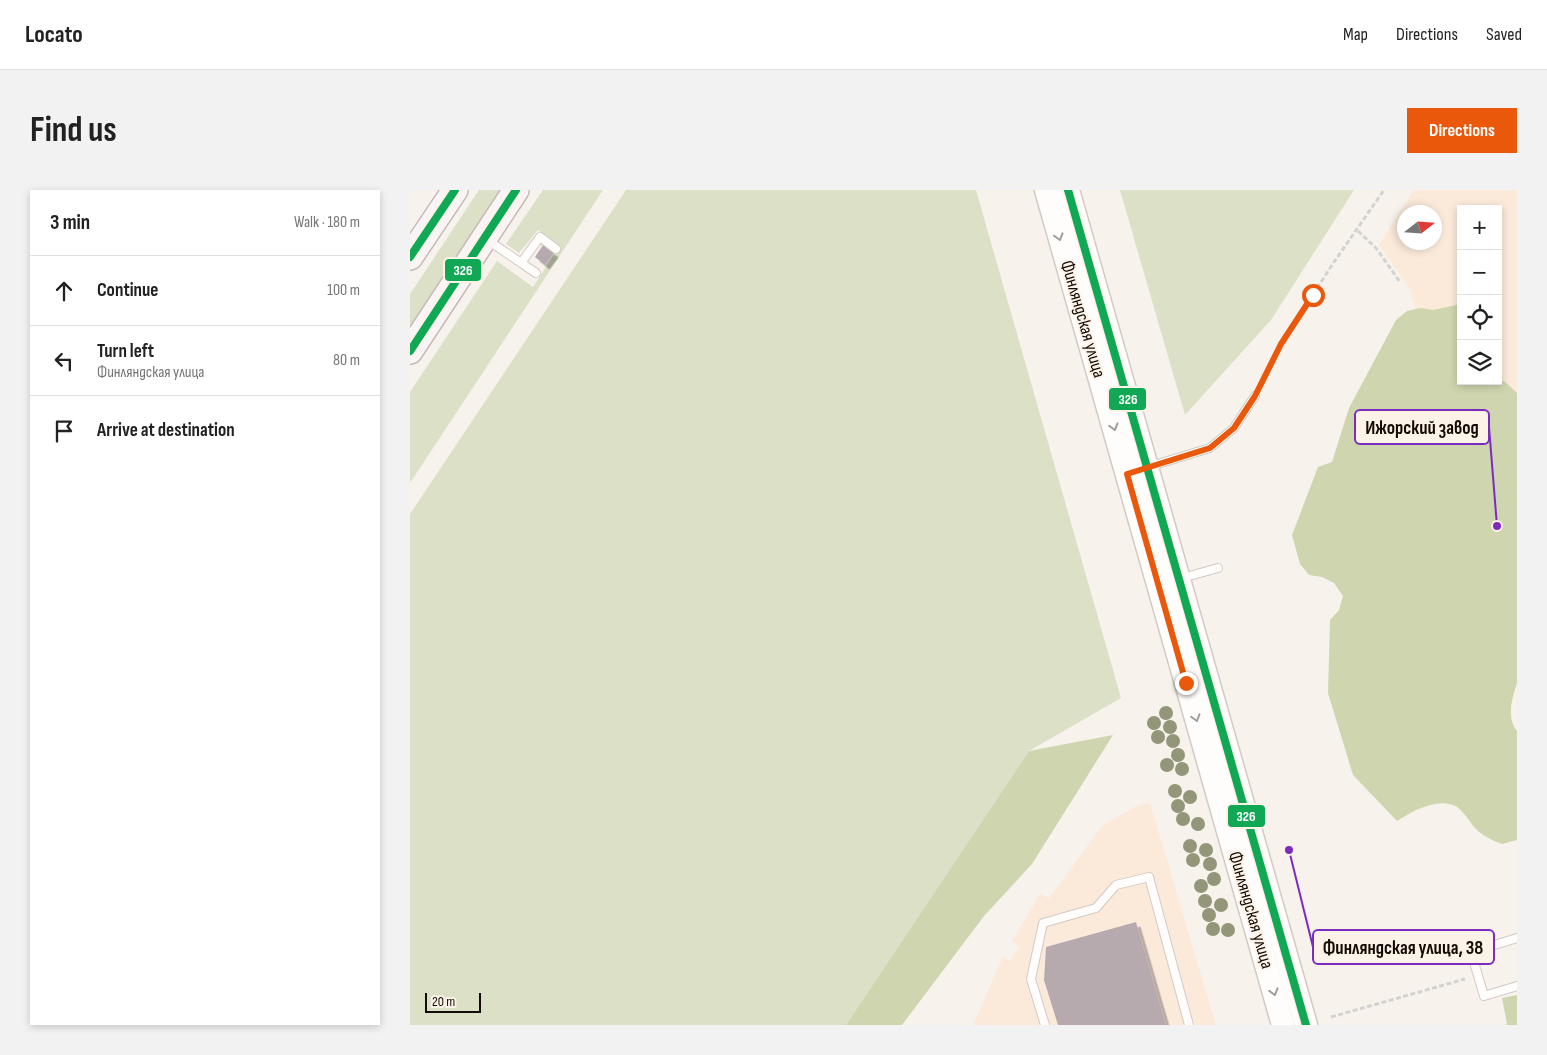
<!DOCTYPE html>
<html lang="en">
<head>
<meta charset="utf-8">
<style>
	body { margin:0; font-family:"Sofia Sans Condensed",sans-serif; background:#f2f2f2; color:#222 }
	.controls { position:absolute; right:15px; top:15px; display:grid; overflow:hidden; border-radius:0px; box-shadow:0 2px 8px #0003 }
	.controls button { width:45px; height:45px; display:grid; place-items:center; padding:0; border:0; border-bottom:1px solid #e0e0e0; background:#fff; color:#222; font:25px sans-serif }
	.compass { position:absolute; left:987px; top:15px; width:45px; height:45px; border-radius:50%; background:#fff; box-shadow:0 2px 8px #0003; rotate:73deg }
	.scale { position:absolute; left:15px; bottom:12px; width:56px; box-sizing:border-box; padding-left:5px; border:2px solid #130b04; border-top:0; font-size:14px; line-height:18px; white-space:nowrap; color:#130b04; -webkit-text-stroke:4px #fdf2e8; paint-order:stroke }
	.stop { position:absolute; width:15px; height:15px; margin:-11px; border:4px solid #ea580c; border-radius:50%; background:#fff }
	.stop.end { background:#ea580c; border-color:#fff; box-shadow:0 1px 5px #0008 }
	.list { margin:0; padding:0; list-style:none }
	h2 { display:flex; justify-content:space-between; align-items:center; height:65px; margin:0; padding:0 20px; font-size:21px }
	h2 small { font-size:16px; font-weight:400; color:#767676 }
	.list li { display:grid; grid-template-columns:32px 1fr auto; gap:15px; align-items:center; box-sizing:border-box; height:70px; padding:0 20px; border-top:1px solid #e0e0e0 }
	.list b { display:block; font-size:19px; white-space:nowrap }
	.list p { margin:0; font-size:16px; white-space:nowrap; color:#767676 }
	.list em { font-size:16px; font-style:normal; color:#767676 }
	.icon { flex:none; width:28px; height:28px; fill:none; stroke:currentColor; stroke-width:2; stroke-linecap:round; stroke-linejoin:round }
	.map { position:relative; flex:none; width:1107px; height:835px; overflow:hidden; border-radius:0px }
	header { display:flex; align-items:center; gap:30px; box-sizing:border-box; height:70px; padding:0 25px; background:#fff; border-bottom:1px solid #e0e0e0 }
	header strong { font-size:24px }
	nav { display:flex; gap:28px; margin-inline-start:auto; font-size:18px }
	.intro { display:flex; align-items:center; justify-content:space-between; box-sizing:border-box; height:120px; padding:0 30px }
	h1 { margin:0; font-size:35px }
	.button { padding:12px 22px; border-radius:0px; background:#ea580c; color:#fff; font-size:18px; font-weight:700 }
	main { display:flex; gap:30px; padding:0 30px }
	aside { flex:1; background:#fff; border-radius:0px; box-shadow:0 2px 8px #0003 }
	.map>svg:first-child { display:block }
</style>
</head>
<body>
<header>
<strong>Locato</strong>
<nav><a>Map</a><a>Directions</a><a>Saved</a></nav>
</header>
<div class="intro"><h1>Find us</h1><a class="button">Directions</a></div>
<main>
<aside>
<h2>3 min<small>Walk · 180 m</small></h2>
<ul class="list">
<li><svg class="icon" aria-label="ahead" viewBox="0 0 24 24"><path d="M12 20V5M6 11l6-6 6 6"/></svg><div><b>Continue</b></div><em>100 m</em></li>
<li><svg class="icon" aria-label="left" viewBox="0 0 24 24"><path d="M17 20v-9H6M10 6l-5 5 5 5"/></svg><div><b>Turn left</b><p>Финляндская улица</p></div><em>80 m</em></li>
<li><svg class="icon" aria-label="arrive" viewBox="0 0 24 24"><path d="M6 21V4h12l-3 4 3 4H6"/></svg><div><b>Arrive at destination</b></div></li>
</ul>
</aside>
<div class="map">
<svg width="1107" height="835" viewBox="0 0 1107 835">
	<defs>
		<filter id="shadow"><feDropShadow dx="4.5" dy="4.5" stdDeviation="0" flood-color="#0004"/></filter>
	</defs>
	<rect width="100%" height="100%" fill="#f8f2ed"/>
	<path fill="#fbeada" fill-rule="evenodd" d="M 1004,0 L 1107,0 L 1107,481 L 1000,99 L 969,55 ZM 1051,19 L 1088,19 L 1088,191 L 1051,191 ZM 994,22 L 1024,22 L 1024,52 L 994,52 Z
		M 740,613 L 806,835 L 563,835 L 593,767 L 600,771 L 609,757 L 602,751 L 630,704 L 639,708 L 692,636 L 724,617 Z"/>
	<path fill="#dce0c6" d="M 69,0 L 91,0 L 0,138 L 0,104 Z
		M 133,0 L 193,0 L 0,293 L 0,202 L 87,71 L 123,97 L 149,57 L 128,40 L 109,63 L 96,54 Z
		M 216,0 L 566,0 L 711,508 L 619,561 L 436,835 L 0,835 L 0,324 Z
		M 710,0 L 944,0 L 861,130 L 775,225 Z"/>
	<path fill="#cfd5af" d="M 1051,114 L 1051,191 L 1088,191 L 1088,189 L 1095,192 L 1107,203 L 1107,493 C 1102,509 1096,527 1107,541 L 1107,650 L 1092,654 C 1082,650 1072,646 1065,638 C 1059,631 1054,622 1047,617 C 1029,606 1002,621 987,631 L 943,585 L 918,503 L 920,430 L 929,420 L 933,406 L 924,393 L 912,387 L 899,385 L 890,374 L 882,345 L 908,277 L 922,272 L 939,218 L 986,130 L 997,121 L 1011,118 L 1023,120 Z
		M 703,545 L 622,674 L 574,726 L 492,835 L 436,835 L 619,561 Z
		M 1107,805 L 1107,835 L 1095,835 L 1097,834 L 1092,808 Z"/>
	<path fill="#b7aaaf" filter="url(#shadow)" d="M 133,55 L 144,63 L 135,75 L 125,67 Z
		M 726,732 L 756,835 L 648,835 L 634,790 L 636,757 Z"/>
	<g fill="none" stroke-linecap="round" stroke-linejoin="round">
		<g stroke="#d2cac3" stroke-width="10">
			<path id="lane" d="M 76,49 L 126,83
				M 111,73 L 130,47 L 146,59
				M 738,277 L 800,258 L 824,238 L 845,206
				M 772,388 L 808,378
				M 1107,748 L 1061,762 L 1074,806 L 1107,796
				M 635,835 L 621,789 L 633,733 L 686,718 L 706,695 L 739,687 L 779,835"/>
		</g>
		<g stroke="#d2cac3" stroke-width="25">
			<path id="secondary" d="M 636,0 L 873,835
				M 658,0 L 896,835"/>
		</g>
		<g stroke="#c5bab8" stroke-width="28">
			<path id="primary" d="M 0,67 L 45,0
				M 0,161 L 106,0"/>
		</g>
		<path stroke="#d4d2d0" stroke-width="3" stroke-dasharray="5 2.5" stroke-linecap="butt" d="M 948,41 L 966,58 L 990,92
			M 850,195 L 871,154 L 924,72 L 974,0
			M 921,827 L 1055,789"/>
		<use href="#lane" stroke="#fefdfc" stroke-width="8"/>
		<use href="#secondary" stroke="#fefdfc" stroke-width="22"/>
		<use href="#primary" stroke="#faf4f4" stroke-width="25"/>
		<g stroke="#fdf2e8" stroke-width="11">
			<path id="bus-1" d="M 658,0 L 896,835
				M 0,67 L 45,0
				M 0,161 L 106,0"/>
		</g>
		<use href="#bus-1" stroke="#10a855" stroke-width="8"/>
	</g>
	<g fill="#939678">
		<circle cx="756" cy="523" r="7"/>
		<circle cx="744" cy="533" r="7"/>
		<circle cx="760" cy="537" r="7"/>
		<circle cx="748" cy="547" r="7"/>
		<circle cx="763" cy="551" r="7"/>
		<circle cx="768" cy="565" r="7"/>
		<circle cx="757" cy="575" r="7"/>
		<circle cx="772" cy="579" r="7"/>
		<circle cx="765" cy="601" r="7"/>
		<circle cx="780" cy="607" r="7"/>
		<circle cx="768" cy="616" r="7"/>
		<circle cx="773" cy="629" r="7"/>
		<circle cx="788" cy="634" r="7"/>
		<circle cx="780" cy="656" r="7"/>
		<circle cx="796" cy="660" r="7"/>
		<circle cx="783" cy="670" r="7"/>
		<circle cx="800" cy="674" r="7"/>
		<circle cx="804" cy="689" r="7"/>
		<circle cx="791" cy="696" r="7"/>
		<circle cx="795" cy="711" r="7"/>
		<circle cx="811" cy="715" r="7"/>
		<circle cx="799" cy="725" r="7"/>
		<circle cx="803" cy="739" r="7"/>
		<circle cx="818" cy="740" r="7"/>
	</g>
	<defs><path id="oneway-chevron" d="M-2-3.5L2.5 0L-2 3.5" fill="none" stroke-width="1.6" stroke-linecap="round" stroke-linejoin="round" transform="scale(1.25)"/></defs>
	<g stroke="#a09c99">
		<use href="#oneway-chevron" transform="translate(649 47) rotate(74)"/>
		<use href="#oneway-chevron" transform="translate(704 237) rotate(74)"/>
		<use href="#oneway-chevron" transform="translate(786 528) rotate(74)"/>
		<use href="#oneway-chevron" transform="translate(864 802) rotate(74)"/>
	</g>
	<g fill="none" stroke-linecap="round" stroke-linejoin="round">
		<path stroke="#ea580c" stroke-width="6" d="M 776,493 L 717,284 L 800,258 L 824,238 L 845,206 L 871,154 L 903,105"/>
	</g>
	<g text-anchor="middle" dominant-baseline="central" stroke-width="4" stroke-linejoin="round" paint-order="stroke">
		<g font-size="18" fill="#130b04" stroke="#fdf2e8">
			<text transform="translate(673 129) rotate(74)">Финляндская улица</text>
			<text transform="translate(841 720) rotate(74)">Финляндская улица</text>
		</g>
	</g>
	<path fill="none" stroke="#7b2cbf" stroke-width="2" d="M1087 336L1079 237M879 660L903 757"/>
	<g fill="#7b2cbf" stroke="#fdf2e8" stroke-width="2">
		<circle cx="1087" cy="336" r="5"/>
		<circle cx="879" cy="660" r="5"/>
	</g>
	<g fill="#fdf2e8" stroke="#7b2cbf" stroke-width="2">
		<rect x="945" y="220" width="134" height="34" rx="5"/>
		<rect x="903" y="740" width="181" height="34" rx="5"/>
	</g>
	<g font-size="19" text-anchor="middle" font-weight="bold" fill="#130b04">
		<text x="1012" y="244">Ижорский завод</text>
		<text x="993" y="764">Финляндская улица, 38</text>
	</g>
	<g stroke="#fdf2e8" stroke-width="2">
		<rect x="34" y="68" width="38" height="24" rx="5" fill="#10a855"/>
		<rect x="698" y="197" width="39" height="24" rx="5" fill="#10a855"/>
		<rect x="817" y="614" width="39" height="24" rx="5" fill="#10a855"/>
	</g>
	<g font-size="14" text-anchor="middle" font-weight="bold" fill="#fff">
		<text x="53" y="85">326</text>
		<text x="718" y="214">326</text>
		<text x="836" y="631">326</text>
	</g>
</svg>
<div class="controls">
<button>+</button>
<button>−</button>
<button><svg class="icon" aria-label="locate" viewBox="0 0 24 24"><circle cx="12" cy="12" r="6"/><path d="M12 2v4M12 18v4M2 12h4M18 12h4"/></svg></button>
<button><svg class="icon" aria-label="layers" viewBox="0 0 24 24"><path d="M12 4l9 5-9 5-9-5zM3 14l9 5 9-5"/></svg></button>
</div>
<svg class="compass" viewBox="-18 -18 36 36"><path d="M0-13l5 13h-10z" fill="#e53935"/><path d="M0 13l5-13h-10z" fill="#767676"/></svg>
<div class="scale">20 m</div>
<div class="stop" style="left:903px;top:105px"></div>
<div class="stop end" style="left:776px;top:493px"></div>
</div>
</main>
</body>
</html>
